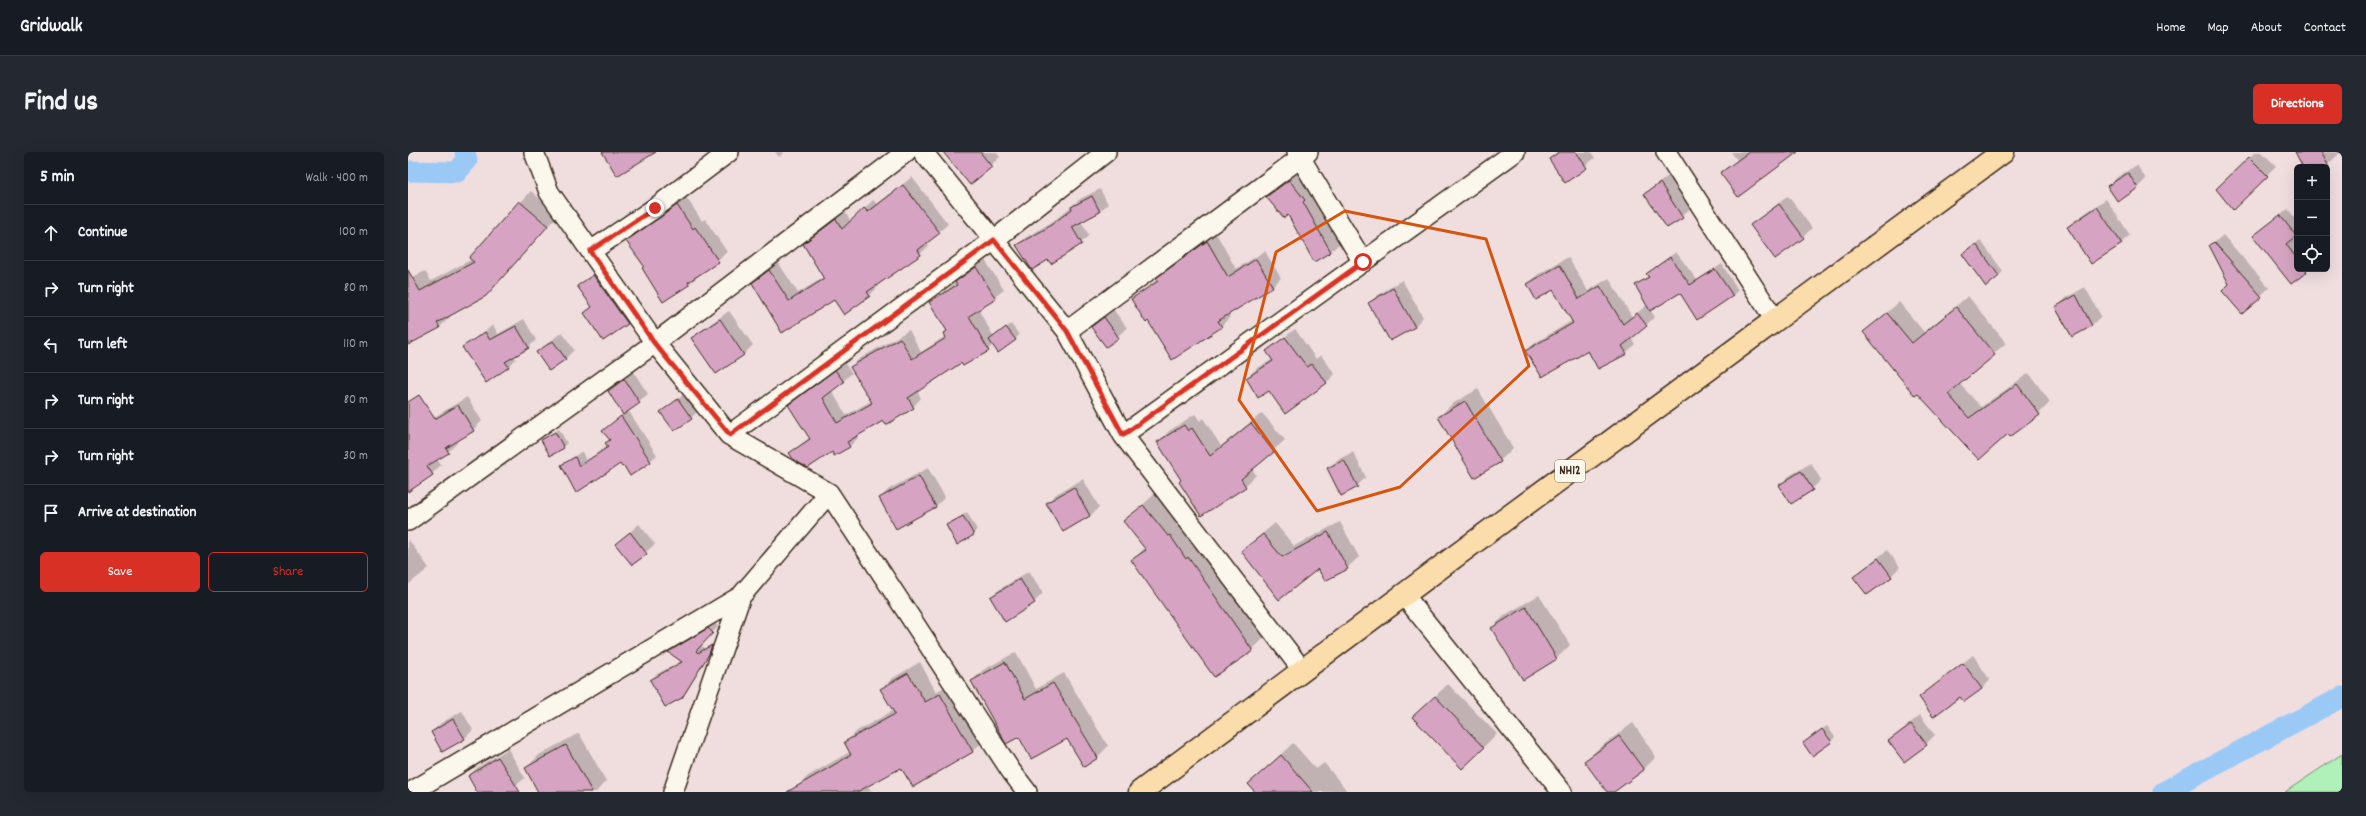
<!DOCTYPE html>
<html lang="en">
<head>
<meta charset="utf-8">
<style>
	body { margin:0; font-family:Dekko,sans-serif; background:#242831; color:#f1f3f6 }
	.controls { position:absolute; right:12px; top:12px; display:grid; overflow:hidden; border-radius:6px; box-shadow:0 4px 16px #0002 }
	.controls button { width:36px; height:36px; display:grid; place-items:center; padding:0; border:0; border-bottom:1px solid #363941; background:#171b24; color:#f1f3f6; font:20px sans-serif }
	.stop { position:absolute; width:12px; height:12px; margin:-9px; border:3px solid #d93025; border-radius:50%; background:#fff }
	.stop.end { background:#d93025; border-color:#fff; box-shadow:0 1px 4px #0008 }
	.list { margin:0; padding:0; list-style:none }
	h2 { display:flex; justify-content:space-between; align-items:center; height:52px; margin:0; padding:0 16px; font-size:17px }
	h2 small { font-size:13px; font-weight:400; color:#9ea1a6 }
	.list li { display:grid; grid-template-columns:26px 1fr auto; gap:12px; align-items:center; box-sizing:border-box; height:56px; padding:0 16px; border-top:1px solid #363941 }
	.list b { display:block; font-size:15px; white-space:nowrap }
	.list em { font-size:13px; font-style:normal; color:#9ea1a6 }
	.actions { display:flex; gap:8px; padding:12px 16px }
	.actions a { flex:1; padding:9px 0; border:1px solid #d93025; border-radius:6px; text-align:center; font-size:14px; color:#d93025 }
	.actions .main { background:#d93025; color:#fff }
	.icon { flex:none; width:22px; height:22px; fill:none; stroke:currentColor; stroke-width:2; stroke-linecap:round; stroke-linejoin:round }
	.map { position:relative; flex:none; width:1934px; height:640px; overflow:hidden; border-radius:6px }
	header { display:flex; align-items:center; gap:24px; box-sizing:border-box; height:56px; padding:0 20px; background:#171b24; border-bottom:1px solid #363941 }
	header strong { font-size:19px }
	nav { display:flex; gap:22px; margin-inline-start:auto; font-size:14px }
	.intro { display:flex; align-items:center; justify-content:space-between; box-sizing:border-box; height:96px; padding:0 24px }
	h1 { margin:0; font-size:28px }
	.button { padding:10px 18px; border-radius:6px; background:#d93025; color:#fff; font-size:14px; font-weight:700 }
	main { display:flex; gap:24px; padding:0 24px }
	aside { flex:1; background:#171b24; border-radius:6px; box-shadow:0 4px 16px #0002 }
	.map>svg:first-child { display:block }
</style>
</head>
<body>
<header>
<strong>Gridwalk</strong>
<nav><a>Home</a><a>Map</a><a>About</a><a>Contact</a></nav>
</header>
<div class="intro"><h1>Find us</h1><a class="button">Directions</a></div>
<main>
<aside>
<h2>5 min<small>Walk · 400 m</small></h2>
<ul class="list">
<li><svg class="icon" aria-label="ahead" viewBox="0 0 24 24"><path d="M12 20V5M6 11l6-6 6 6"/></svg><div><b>Continue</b></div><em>100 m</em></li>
<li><svg class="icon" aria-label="right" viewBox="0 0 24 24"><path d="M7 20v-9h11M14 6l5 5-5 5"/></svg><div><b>Turn right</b></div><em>80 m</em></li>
<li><svg class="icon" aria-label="left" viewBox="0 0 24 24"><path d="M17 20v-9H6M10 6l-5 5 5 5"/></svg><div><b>Turn left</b></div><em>110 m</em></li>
<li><svg class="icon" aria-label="right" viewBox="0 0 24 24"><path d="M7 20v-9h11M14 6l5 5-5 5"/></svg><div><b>Turn right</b></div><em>80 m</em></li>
<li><svg class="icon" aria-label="right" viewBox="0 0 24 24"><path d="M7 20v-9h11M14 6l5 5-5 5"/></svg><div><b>Turn right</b></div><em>30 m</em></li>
<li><svg class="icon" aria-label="arrive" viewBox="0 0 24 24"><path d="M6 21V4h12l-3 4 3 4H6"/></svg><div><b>Arrive at destination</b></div></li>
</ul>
<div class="actions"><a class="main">Save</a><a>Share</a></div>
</aside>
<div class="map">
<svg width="1934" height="640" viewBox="0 0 1934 640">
	<rect width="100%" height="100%" fill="#f0dedf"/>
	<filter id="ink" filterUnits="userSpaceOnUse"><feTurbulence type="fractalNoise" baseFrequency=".025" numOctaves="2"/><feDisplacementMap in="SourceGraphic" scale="8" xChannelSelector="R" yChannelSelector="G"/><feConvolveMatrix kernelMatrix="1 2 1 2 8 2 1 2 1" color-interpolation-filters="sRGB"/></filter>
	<g filter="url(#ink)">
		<path fill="#b0f1b9" stroke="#768e6c" d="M 1934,602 L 1934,640 L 1877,640 Z"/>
		<path fill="#0003" d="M 367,0 L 376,0 L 371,5 Z
			M 537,0 L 588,0 L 592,5 L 562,32 Z
			M 1149,0 L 1183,0 L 1187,6 L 1157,29 L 1142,7 Z
			M 1323,0 L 1386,0 L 1314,22 L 1329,8 Z
			M 1847,0 L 1854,0 L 1868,14 L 1825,56 L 1810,37 Z
			M 1893,0 L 1933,0 L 1917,15 L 1896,15 Z
			M 1729,13 L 1738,27 L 1729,36 L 1701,34 L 1709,25 Z
			M 890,20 L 905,39 L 904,40 L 932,91 L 923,99 L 906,109 L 880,61 L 859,45 Z
			M 1261,23 L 1283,56 L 1259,75 L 1238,42 Z
			M 504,25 L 540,72 L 519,90 L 521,94 L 512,102 L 468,132 L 470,135 L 461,144 L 426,147 L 375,179 L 345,131 L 370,110 L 390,141 L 416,125 L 396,93 L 437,59 L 443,70 L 465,48 L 469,52 Z
			M 692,37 L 700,52 L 692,59 L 673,69 L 681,83 L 673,91 L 641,107 L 610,93 L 617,86 L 647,68 L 672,47 Z
			M 123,39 L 150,63 L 77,143 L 41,163 L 42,165 L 31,176 L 0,192 L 0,128 L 17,119 L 23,129 L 64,107 L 63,105 Z
			M 1380,44 L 1404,76 L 1395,85 L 1343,73 Z
			M 278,45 L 294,69 L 297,67 L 319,100 L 281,132 L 256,148 L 237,114 L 219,89 L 228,80 Z
			M 1698,47 L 1722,83 L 1713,91 L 1660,76 L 1669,67 Z
			M 1880,57 L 1889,69 L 1889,82 L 1885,85 L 1889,91 L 1889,117 L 1901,117 L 1883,131 L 1847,84 Z
			M 808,81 L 828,117 L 857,99 L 873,126 L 865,134 L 820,162 L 822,165 L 813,174 L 764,207 L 740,168 L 724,147 L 750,127 L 758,118 Z
			M 1815,83 L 1861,136 L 1834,161 L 1822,131 L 1802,94 Z
			M 1573,89 L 1595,119 L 1591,124 L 1560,98 Z
			M 1268,100 L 1289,128 L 1314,112 L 1330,138 L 1324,144 L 1273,140 L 1242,158 L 1247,165 L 1223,186 L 1227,192 L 1218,201 L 1181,197 L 1118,199 L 1127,191 L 1165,168 L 1146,136 L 1120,132 L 1129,123 L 1160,105 L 1180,139 L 1201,126 L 1224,165 L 1239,153 L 1228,133 L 1241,123 L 1246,116 Z
			M 577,108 L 596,138 L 570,157 L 586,185 L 603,172 L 611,183 L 607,188 L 586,193 L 555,213 L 554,210 L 509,239 L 513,246 L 505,255 L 475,268 L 449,283 L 450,286 L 442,294 L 427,303 L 425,299 L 383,301 L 402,285 L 381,253 L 390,245 L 436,211 L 444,221 L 424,239 L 438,263 L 463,249 L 443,216 L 451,207 L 501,178 L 513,200 L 538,184 L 540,179 L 522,151 Z
			M 193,116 L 227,163 L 196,187 L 177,161 L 184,154 L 170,134 Z
			M 994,128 L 1015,165 L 1007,174 L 983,188 L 961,151 L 970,143 Z
			M 1677,135 L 1693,164 L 1684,173 L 1664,184 L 1649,155 L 1658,146 Z
			M 1560,144 L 1598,191 L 1551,231 L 1573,255 L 1621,221 L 1642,250 L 1631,262 L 1600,280 L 1571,307 L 1456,181 L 1491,150 L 1516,180 Z
			M 705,157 L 719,176 L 698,194 L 684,175 Z
			M 321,159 L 345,193 L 336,202 L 308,221 L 285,186 L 294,178 Z
			M 116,167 L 128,188 L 121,195 L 105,204 L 108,207 L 100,215 L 55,196 L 85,173 L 90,182 Z
			M 887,177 L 908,207 L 913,203 L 927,222 L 918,231 L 839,226 L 848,217 L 865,207 L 859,199 Z
			M 154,180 L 166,198 L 157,207 L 129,200 Z
			M 225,219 L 240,242 L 220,258 L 249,303 L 242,309 L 216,312 L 212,310 L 168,339 L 154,313 L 174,299 L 178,309 L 200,294 L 203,288 L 195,279 L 216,261 L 201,239 Z
			M 1070,237 L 1105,296 L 1092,309 L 1031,265 L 1044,252 Z
			M 280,239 L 292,257 L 283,266 L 254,260 Z
			M 59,245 L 74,269 L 65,278 L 48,289 L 49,291 L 40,300 L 29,307 L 33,313 L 24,322 L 0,337 L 0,289 L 28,264 Z
			M 854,261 L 877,288 L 844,317 L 848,323 L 837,334 L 774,328 L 750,290 L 761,279 L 787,262 L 792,269 L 795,266 L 813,294 Z
			M 151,277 L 159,291 L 155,295 L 134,288 Z
			M 945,300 L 958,325 L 949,334 L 920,317 L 929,308 Z
			M 1403,311 L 1413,328 L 1404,337 L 1383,350 L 1372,333 L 1381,324 Z
			M 520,316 L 537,345 L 528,354 L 489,376 L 472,346 L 481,337 Z
			M 675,327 L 691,355 L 682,364 L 655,379 L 639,351 L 648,342 Z
			M 750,339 L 859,483 L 844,498 L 725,408 L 737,395 L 717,369 Z
			M 559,360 L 569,378 L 565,383 L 539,373 Z
			M 932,370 L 951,405 L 939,416 L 834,399 L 867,371 L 886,394 Z
			M 231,372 L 247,392 L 224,412 L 208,392 Z
			M 0,387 L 21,416 L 0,433 Z
			M 1479,398 L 1492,415 L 1483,424 L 1446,425 Z
			M 621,419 L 635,441 L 626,450 L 583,445 L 592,437 Z
			M 1131,443 L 1162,493 L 1149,506 L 1084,476 L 1097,463 Z
			M 307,471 L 310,475 L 292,493 L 297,496 L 308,490 L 279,539 L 273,545 L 243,528 L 249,522 L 273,509 L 261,500 L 267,495 Z
			M 608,500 L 628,537 L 656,521 L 700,594 L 689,606 L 564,529 L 575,518 Z
			M 1565,503 L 1582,528 L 1574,537 L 1512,545 Z
			M 512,510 L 528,540 L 543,531 L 576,588 L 565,599 L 505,634 L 494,614 L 459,633 L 464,640 L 392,640 L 389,635 L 400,624 L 443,599 L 438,590 L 449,579 L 486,558 L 474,537 L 485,526 Z
			M 1040,532 L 1089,582 L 1054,616 L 1019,552 Z
			M 54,559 L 65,578 L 56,587 L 24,580 L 33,571 Z
			M 1512,563 L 1527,583 L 1518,592 L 1481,589 Z
			M 1225,571 L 1248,605 L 1235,618 L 1204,640 L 1200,640 L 1178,609 L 1191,596 Z
			M 1419,574 L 1427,585 L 1423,589 L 1400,587 Z
			M 171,581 L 198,629 L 188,640 L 132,640 L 118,616 L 131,603 Z
			M 885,591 L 908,617 L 916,611 L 940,640 L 848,640 L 841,632 Z
			M 100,597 L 117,626 L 100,640 L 71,640 L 61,624 L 70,615 Z"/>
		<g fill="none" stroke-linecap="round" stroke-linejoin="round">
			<path stroke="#9bc9f6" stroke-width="21" d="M 0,19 L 49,20 L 59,8 L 57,0
				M 1755,640 L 1934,545"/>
		</g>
		<path fill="#d6a4c2" stroke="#3b2a1e" d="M 194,0 L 248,0 L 209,24 Z
			M 535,0 L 572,0 L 584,15 L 562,33 Z
			M 1151,0 L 1168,0 L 1179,16 L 1157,31 L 1141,7 Z
			M 1341,0 L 1390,0 L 1330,45 L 1312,21 Z
			M 1887,0 L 1913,0 L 1921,15 L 1895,15 Z
			M 1841,5 L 1860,24 L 1825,58 L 1808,37 Z
			M 1720,21 L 1730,36 L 1710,50 L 1699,34 Z
			M 881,28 L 897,48 L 895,50 L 923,100 L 906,110 L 880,63 L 876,66 L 858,45 Z
			M 1252,31 L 1275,66 L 1259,76 L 1236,42 Z
			M 495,33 L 532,81 L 510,98 L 513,103 L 459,140 L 462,144 L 436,163 L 426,148 L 374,181 L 344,131 L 361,118 L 381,149 L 416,127 L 395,92 L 428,67 L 434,77 L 456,56 L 460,60 Z
			M 684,44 L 692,60 L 664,75 L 674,92 L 643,112 L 640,108 L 624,118 L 608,93 L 639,76 L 664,57 L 663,55 Z
			M 111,49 L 140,74 L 78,144 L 29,171 L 32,176 L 0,193 L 0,118 L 12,139 L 66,110 L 61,106 Z
			M 1371,52 L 1396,86 L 1367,107 L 1342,73 Z
			M 269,53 L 285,77 L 287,75 L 311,110 L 280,130 L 281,133 L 255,150 L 234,116 L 236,114 L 218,89 Z
			M 1689,55 L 1714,92 L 1683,112 L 1659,75 Z
			M 1872,63 L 1888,84 L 1878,92 L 1889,107 L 1889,117 L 1896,117 L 1899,120 L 1883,132 L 1845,84 Z
			M 799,89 L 820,125 L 848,107 L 865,135 L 810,169 L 814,175 L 764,208 L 740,169 L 738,171 L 723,147 L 750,129 L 748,126 Z
			M 1806,90 L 1854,145 L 1834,162 L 1814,139 L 1821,132 L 1801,93 Z
			M 1568,92 L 1591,124 L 1578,135 L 1554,102 Z
			M 1262,105 L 1282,133 L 1307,117 L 1325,144 L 1289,168 L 1272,141 L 1242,159 L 1227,133 L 1241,125 L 1238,122 Z
			M 1152,113 L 1171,147 L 1192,134 L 1215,172 L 1229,161 L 1239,174 L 1214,194 L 1219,202 L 1190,217 L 1180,199 L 1134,225 L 1117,199 L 1165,171 L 1145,138 L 1128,148 L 1119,132 Z
			M 568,115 L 588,147 L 561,164 L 581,199 L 555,214 L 553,211 L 500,246 L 506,256 L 478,273 L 475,269 L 439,290 L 442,295 L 426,304 L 424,300 L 400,316 L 386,308 L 381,301 L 402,287 L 380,253 L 427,218 L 436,230 L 415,246 L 429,271 L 464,251 L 442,215 L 492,186 L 504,207 L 538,186 L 536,181 L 539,179 L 521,150 L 549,133 L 547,130 Z
			M 185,123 L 220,172 L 195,189 L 176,161 L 184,155 L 169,134 Z
			M 985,136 L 1007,175 L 982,189 L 960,151 Z
			M 1668,143 L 1684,174 L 1664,185 L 1647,155 Z
			M 1548,155 L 1587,203 L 1540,242 L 1561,266 L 1609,232 L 1632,263 L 1602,285 L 1600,282 L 1571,308 L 1510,242 L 1507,244 L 1455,180 L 1479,161 L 1504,191 Z
			M 696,165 L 711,186 L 698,195 L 683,175 Z
			M 312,167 L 336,203 L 308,222 L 283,186 Z
			M 108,174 L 121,196 L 97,210 L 101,215 L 78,231 L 54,195 L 77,180 L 82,188 Z
			M 598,175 L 608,188 L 590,201 L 581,188 Z
			M 877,185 L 899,215 L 904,212 L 919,231 L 877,262 L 861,239 L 850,246 L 838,226 L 865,209 L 858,199 Z
			M 145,189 L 158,207 L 141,219 L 128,200 Z
			M 216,227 L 232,251 L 215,263 L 200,239 Z
			M 11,243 L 27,267 L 50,253 L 66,279 L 38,296 L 41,301 L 19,314 L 25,323 L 0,340 L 0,250 Z
			M 270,247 L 284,267 L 266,279 L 252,260 Z
			M 1057,249 L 1093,310 L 1066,326 L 1030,265 Z
			M 213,264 L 243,310 L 222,324 L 216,314 L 214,315 L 212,312 L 168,341 L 153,313 L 167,305 L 171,314 L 200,295 L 197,291 L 202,288 L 194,279 Z
			M 843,271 L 866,300 L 833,327 L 838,335 L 793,364 L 771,330 L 773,328 L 749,290 L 776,273 L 780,279 L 784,276 L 802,304 Z
			M 147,280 L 156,296 L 142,304 L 133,288 Z
			M 936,308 L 950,335 L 933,344 L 919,316 Z
			M 1393,319 L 1405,338 L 1383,352 L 1371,333 Z
			M 511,324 L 528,355 L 488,377 L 471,346 Z
			M 666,335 L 682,364 L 655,380 L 638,351 Z
			M 735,353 L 760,384 L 762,383 L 778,407 L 780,405 L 845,499 L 806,525 L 723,408 L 738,398 L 715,369 Z
			M 555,364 L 566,383 L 549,393 L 538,373 Z
			M 222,380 L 239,402 L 224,413 L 207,392 Z
			M 920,380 L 940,417 L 917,429 L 910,417 L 871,448 L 833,399 L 855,382 L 874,405 Z
			M 1470,406 L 1484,425 L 1459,443 L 1445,425 Z
			M 612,427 L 627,451 L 597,470 L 582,445 Z
			M 1118,455 L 1149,507 L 1115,528 L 1083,476 Z
			M 300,476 L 305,481 L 288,499 L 290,501 L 304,493 L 301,502 L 274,546 L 257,555 L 242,528 L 274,510 L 260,500 Z
			M 597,510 L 617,547 L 645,531 L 690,606 L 676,615 L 659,587 L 623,607 L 611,585 L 598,592 L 563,529 Z
			M 1555,511 L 1574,537 L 1556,550 L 1552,545 L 1525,565 L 1511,545 Z
			M 500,521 L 517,550 L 532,542 L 565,600 L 505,635 L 493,616 L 449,640 L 379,640 L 443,603 L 436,590 L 487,562 L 472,537 Z
			M 1027,544 L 1076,596 L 1054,617 L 1004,565 Z
			M 45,567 L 57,587 L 34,600 L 23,580 Z
			M 1503,572 L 1519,593 L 1496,610 L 1480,589 Z
			M 1414,577 L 1424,590 L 1404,604 L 1395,591 Z
			M 1211,584 L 1236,618 L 1206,640 L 1199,640 L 1176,609 Z
			M 158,593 L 184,640 L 130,640 L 117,616 Z
			M 873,603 L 905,640 L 847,640 L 840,632 Z
			M 90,605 L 112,640 L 69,640 L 60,624 Z"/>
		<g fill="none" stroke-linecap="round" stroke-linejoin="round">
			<g stroke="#3b2a1e" stroke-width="22">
				<path id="street" d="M 126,0 L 141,40 L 247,191 L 321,283 L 421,341 L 603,619 L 619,640
					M 515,0 L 659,179 L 715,283 L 895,519
					M 889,0 L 955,110
					M 1258,0 L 1367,168
					M 183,99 L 247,56 L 321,0
					M 659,179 L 900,0
					M 321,283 L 586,88 L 698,0
					M 715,283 L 1107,0
					M 0,369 L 247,191 L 498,0
					M 996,443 L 1154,640
					M 3,640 L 333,444 L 421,341
					M 265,640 L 333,444"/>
			</g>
			<g stroke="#3b2a1e" stroke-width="25">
				<path id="highway" d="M 732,640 L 1057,397 L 1595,0"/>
			</g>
			<use href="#street" stroke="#fbf7ec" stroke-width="19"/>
			<use href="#highway" stroke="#fbddab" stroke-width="22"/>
		</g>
	</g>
	<g fill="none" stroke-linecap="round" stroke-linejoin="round" filter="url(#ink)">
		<path stroke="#d93025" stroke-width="5" d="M 247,56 L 182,99 L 247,192 L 322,283 L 586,88 L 659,179 L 715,283 L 955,110"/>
	</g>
	<path fill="none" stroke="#d7540e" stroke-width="3" stroke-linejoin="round" d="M 937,59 L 1078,87 L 1121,214 L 992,335 L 909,359 L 831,248 L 868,100 Z"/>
	<g text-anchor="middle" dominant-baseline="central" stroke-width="3.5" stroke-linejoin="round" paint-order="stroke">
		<rect fill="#fbf7ec" stroke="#75685c" stroke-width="1" x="1147" y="308" width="30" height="22" rx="3"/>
		<g font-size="13" font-weight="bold" fill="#3b2a1e">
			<text x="1162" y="319">NH12</text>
		</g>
	</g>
</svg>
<div class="controls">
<button>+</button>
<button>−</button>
<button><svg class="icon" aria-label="locate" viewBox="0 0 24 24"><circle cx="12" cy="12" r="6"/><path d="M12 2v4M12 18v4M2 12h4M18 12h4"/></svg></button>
</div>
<div class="stop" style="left:955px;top:110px"></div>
<div class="stop end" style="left:247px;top:56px"></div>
</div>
</main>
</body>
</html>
